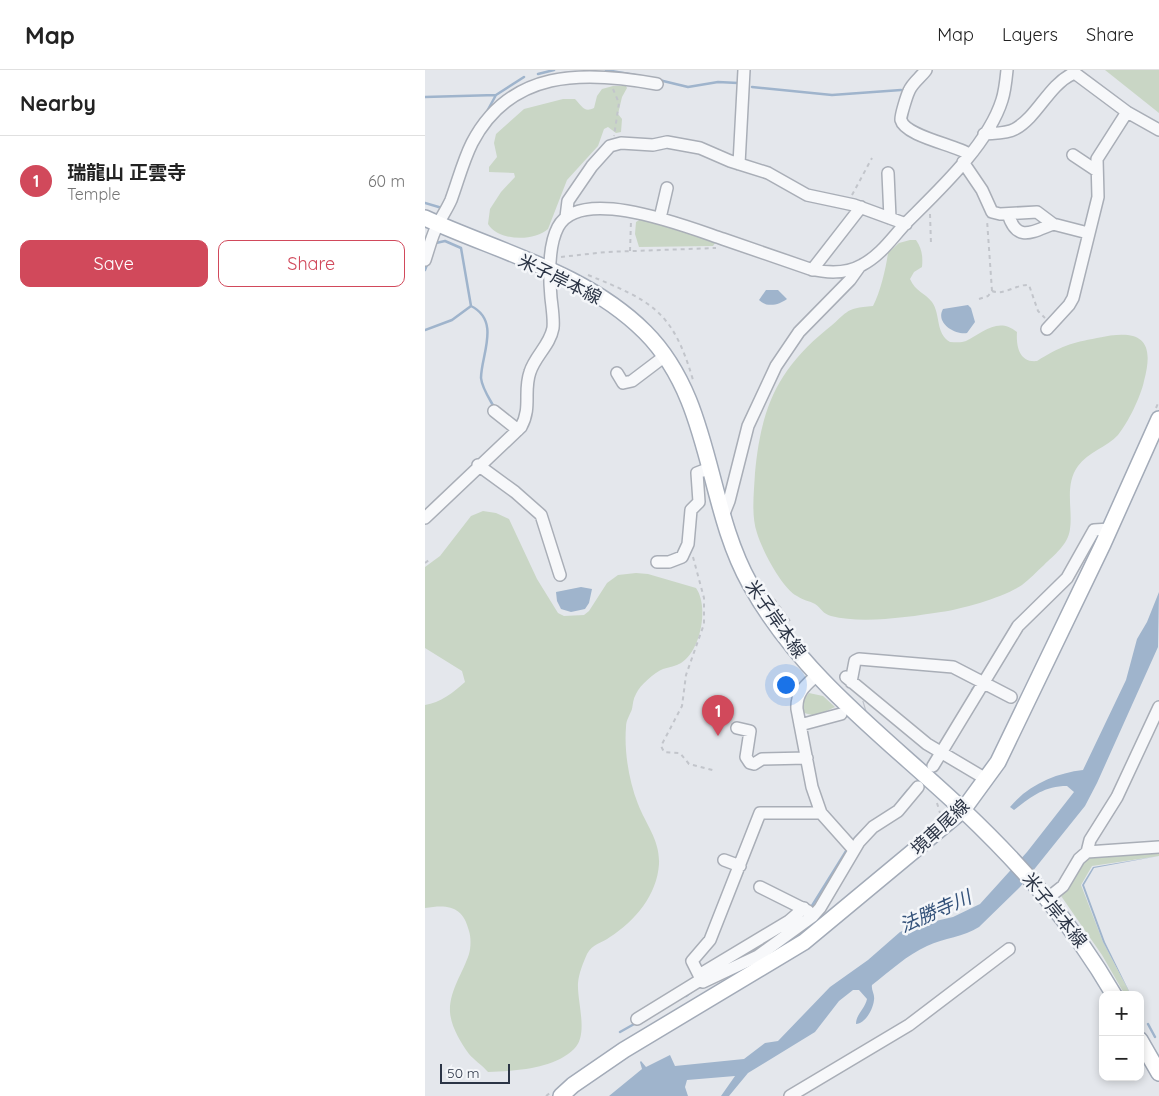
<!DOCTYPE html>
<html lang="en">
<head>
<meta charset="utf-8">
<style>
	body { margin:0; font-family:Quicksand,"Noto Sans JP",sans-serif; background:#f6f6f6; color:#222 }
	.controls { position:absolute; right:15px; bottom:15px; display:grid; overflow:hidden; border-radius:10px; box-shadow:0 2px 8px #0003 }
	.controls button { width:45px; height:45px; display:grid; place-items:center; padding:0; border:0; border-bottom:1px solid #e0e0e0; background:#fff; color:#222; font:25px sans-serif }
	.scale { position:absolute; left:15px; bottom:12px; width:70px; box-sizing:border-box; padding-left:5px; border:2px solid #2b3445; border-top:0; font-size:14px; line-height:18px; white-space:nowrap; color:#2b3445; -webkit-text-stroke:4px #f4f6f9; paint-order:stroke }
	.you { position:absolute; left:360px; top:614px; width:18px; height:18px; margin:-12px; border:4px solid #fff; border-radius:50%; background:#1a73e8; box-shadow:0 0 0 8px #1a73e833 }
	.badge { display:grid; place-items:center; width:32px; height:32px; border-radius:50%; background:#d1495b; color:#fff; font-size:16px; font-weight:700 }
	.pin { position:absolute; translate:-50% -41px; filter:drop-shadow(0 1px 2px #0008) }
	.pin::after { content:''; position:absolute; top:26px; width:18px; height:15px; background:inherit; clip-path:polygon(0 0,100% 0,50% 100%) }
	.list { margin:0; padding:0; list-style:none }
	h2 { display:flex; justify-content:space-between; align-items:center; height:65px; margin:0; padding:0 20px; font-size:21px }
	h2 small { font-size:16px; font-weight:400; color:#767676 }
	.list li { display:grid; grid-template-columns:32px 1fr auto; gap:15px; align-items:center; box-sizing:border-box; height:90px; padding:0 20px; border-top:1px solid #e0e0e0 }
	.list b { display:block; font-size:19px; white-space:nowrap }
	.list p { margin:0; font-size:16px; white-space:nowrap; color:#767676 }
	.list em { font-size:16px; font-style:normal; color:#767676 }
	.actions { display:flex; gap:10px; padding:15px 20px }
	.actions a { flex:1; padding:11px 0; border:1px solid #d1495b; border-radius:10px; text-align:center; font-size:18px; color:#d1495b }
	.actions .main { background:#d1495b; color:#fff }
	.map { position:relative; flex:none; width:734px; height:1026px; overflow:hidden }
	header { display:flex; align-items:center; gap:30px; box-sizing:border-box; height:70px; padding:0 25px; background:#fff; border-bottom:1px solid #e0e0e0 }
	header strong { font-size:24px }
	nav { display:flex; gap:28px; margin-inline-start:auto; font-size:18px }
	main { display:flex }
	aside { flex:1; background:#fff }
	.map>svg:first-child { display:block }
</style>
</head>
<body>
<header>
<strong>Map</strong>
<nav><a>Map</a><a>Layers</a><a>Share</a></nav>
</header>
<main>
<aside>
<h2>Nearby<small></small></h2>
<ul class="list">
<li><span class="badge">1</span><div><b>瑞龍山 正雲寺</b><p>Temple</p></div><em>60 m</em></li>
</ul>
<div class="actions"><a class="main">Save</a><a>Share</a></div>
</aside>
<div class="map">
<svg width="734" height="1026" viewBox="0 0 734 1026">
	<rect width="100%" height="100%" fill="#e4e7ec"/>
	<path fill="#c9d6c5" d="M 680,0 L 734,0 L 734,43 Z
		M 188,16 L 201,16 L 202,18 L 197,27 L 193,44 L 197,49 L 196,62 L 191,63 L 183,57 L 179,59 L 173,76 L 142,110 L 123,159 C 109,172 73,171 63,154 L 65,139 L 76,122 L 90,107 L 89,103 L 64,102 L 64,97 L 72,87 L 69,73 L 71,64 L 99,39 L 138,29 L 150,29 C 157,36 159,43 169,38 L 172,26 L 177,19 Z
		M 216,149 L 280,169 L 290,173 L 288,176 L 214,177 L 210,164 L 211,152 Z
		M 485,170 L 491,170 C 497,179 498,186 497,197 L 489,202 L 485,209 C 490,221 500,223 507,232 C 516,245 510,263 525,272 C 530,272 536,273 541,271 C 557,263 573,246 592,262 C 591,275 594,293 612,291 C 636,276 646,273 672,268 C 713,259 731,267 719,311 C 716,326 703,353 693,365 C 682,377 663,382 653,396 C 639,415 648,439 645,459 C 643,475 629,485 619,495 C 611,502 605,509 597,515 C 579,527 538,539 516,542 C 484,547 437,554 406,546 C 398,544 396,538 390,534 C 385,531 377,530 372,526 C 357,518 337,480 332,463 C 326,446 329,422 330,403 C 336,340 351,301 401,260 C 423,243 418,238 448,236 C 455,223 461,198 463,183 L 474,173 Z
		M 58,441 L 71,443 L 84,449 L 112,509 L 133,543 L 139,546 L 159,545 L 164,541 L 182,513 L 193,505 L 211,503 L 223,504 L 271,518 C 284,536 276,581 256,593 C 251,596 244,597 238,599 C 229,603 215,615 211,624 C 208,629 208,634 207,639 C 205,645 201,650 201,657 C 199,682 204,711 213,734 C 221,755 235,770 234,794 C 232,825 210,851 185,867 C 176,874 168,873 162,884 C 158,893 154,903 153,913 C 152,932 164,965 149,979 C 129,999 90,1001 63,1002 C 57,995 49,990 44,984 C 35,972 26,956 25,942 C 24,921 38,903 44,884 C 46,877 46,867 44,861 C 38,836 23,834 0,838 L 0,635 C 15,633 29,622 40,612 L 37,601 L 0,578 L 0,497 L 15,486 L 46,446 Z
		M 384,623 L 398,626 L 410,637 L 391,646 L 379,643 L 377,631 Z
		M 734,780 L 734,786 L 667,796 L 656,815 L 678,872 L 706,925 L 700,925 L 677,885 L 634,823 L 659,788 Z"/>
	<path fill="#9fb4cc" d="M 341,220 L 353,220 L 362,229 C 354,235 342,238 334,230 Z
		M 543,235 L 546,238 L 550,252 L 542,263 C 530,265 510,253 518,239 Z
		M 156,517 L 167,519 L 164,533 L 160,539 L 146,542 L 136,539 L 132,531 L 131,522 Z
		M 734,522 L 733,577 L 672,713 L 660,736 L 595,817 L 554,857 C 539,867 519,868 502,876 C 482,885 465,901 447,915 C 446,920 450,924 449,930 C 448,939 441,953 431,954 C 431,944 440,939 442,929 L 434,920 L 428,920 L 414,931 L 390,962 L 323,1003 L 304,1026 L 296,1026 L 310,1006 L 262,1010 L 260,1017 L 263,1026 L 184,1026 L 217,999 L 215,992 L 216,991 L 221,997 L 245,985 L 250,996 L 319,989 L 340,973 L 353,971 L 405,917 L 443,890 L 475,862 L 489,856 L 528,847 L 555,834 L 602,782 L 649,722 L 642,716 C 619,716 606,727 589,740 L 585,737 C 603,715 631,703 658,700 L 701,610 L 712,569 L 722,552 Z
		M 734,786 L 669,798 L 659,815 L 680,872 L 706,925 L 678,872 L 657,815 L 668,797 Z"/>
	<g fill="none" stroke-linecap="round" stroke-linejoin="round">
		<path stroke="#9fb4cc" stroke-width="2.5" d="M 181,0 L 221,7
			M 113,4 L 129,0
			M 234,10 L 263,17 L 293,12 L 313,13
			M 327,17 L 407,25 L 476,20
			M 0,27 L 71,25
			M 60,45 L 71,25 L 99,7
			M 0,133 L 17,138
			M 0,200 L 3,192
			M 46,236 C 76,251 56,285 56,308 C 57,318 64,328 69,337
			M 0,260 L 27,250 L 46,236 L 36,178 L 20,171 L 11,173
			M 547,620 L 551,615
			M 474,731 L 483,720
			M 430,768 L 444,754
			M 385,839 L 423,778
			M 261,926 L 266,922
			M 723,954 L 730,967
			M 195,962 L 211,953"/>
		<path stroke="#bfc3cb" stroke-width="11" stroke-dasharray="11 5.5" stroke-linecap="butt" d="M 423,641 L 440,636"/>
		<g stroke="#a9aeb7" stroke-width="14">
			<path id="minor" d="M 501,0 C 496,7 487,13 484,21 C 482,25 475,47 476,50 C 480,66 530,75 544,84
				M 559,64 C 569,63 581,64 590,59 C 613,46 623,16 647,4 L 651,4 L 702,42 L 734,60
				M 648,85 L 672,101
				M 538,92 L 557,120 L 567,142 L 575,144 L 612,142 L 628,154 L 663,163
				M 314,94 L 319,0
				M 463,103 L 465,148
				M 583,144 C 592,173 607,162 628,154
				M 141,147 L 143,131 L 167,96 L 185,76 L 196,73 L 228,75 L 242,72 L 275,78 L 305,91 L 343,103 L 382,125 L 429,135 L 481,154
				M 235,148 L 242,118
				M 0,190 C 4,178 7,165 13,154 C 17,146 22,139 26,130 C 33,111 38,91 47,73 C 85,0 157,0 232,14
				M 387,200 L 436,137
				M 622,259 L 644,235 L 648,228 L 673,127 L 672,89 L 702,42
				M 192,303 L 198,313 L 207,311 L 240,286
				M 69,341 L 93,360
				M 53,395 L 90,422 L 116,445 L 135,505
				M 298,446 L 304,431 L 323,356 L 351,296 L 374,262 L 425,210 L 435,196
				M 0,448 L 96,357 C 107,337 98,322 105,302 C 110,286 125,275 128,258 C 129,249 127,237 126,228 C 124,206 123,176 133,157 C 156,114 265,158 298,169 C 327,179 356,189 385,199 C 402,203 421,204 437,195 C 456,185 467,168 481,153 C 513,121 563,75 577,30 C 580,21 581,10 582,0
				M 232,492 L 244,492 L 257,487 L 263,474 L 266,440 L 274,432 L 272,403 L 285,398
				M 392,605 C 381,615 371,622 372,639 L 387,717 L 396,743
				M 421,607 L 502,674 L 561,709
				M 426,612 L 430,591 L 434,589 L 528,597 L 586,627
				M 375,655 L 416,644
				M 312,658 L 325,661 L 321,687 L 325,693 L 329,694 L 337,689 L 382,688
				M 508,696 L 593,556 L 642,508 L 669,460 L 685,459
				M 662,782 L 734,777
				M 299,790 L 315,796
				M 335,817 L 383,841
				M 623,828 L 638,816 L 654,789 L 662,782 L 665,770 L 692,727 L 734,637
				M 379,838 L 364,851 L 274,905 L 278,912 L 333,886 L 388,846 L 395,838 L 434,772 L 448,757 L 473,741 L 493,717
				M 274,905 L 267,891 L 285,870 L 335,743 L 396,743 L 429,780
				M 212,949 L 277,909
				M 365,1026 L 484,955 L 584,879"/>
		</g>
		<g stroke="#a3abb8" stroke-width="18">
			<path id="major" d="M 0,148 C 74,182 161,203 220,262 C 288,330 280,434 325,514 C 376,607 463,669 539,741 C 599,798 647,853 689,925
				M 715,970 L 734,1003
				M 136,1026 L 148,1015 L 199,980 L 379,872 L 538,740 L 573,692 L 678,474 L 734,349"/>
		</g>
		<path stroke="#c2c5cb" stroke-width="2" stroke-dasharray="4 4" stroke-linecap="butt" d="M 188,19 L 194,33 L 189,66
			M 427,125 L 447,88
			M 505,144 L 506,174
			M 205,181 L 206,151
			M 136,187 L 181,182 L 291,178
			M 163,205 C 227,231 248,241 268,310
			M 567,221 C 579,226 591,214 604,215 L 613,241 L 620,248
			M 554,229 L 563,226 L 567,221 L 562,150
			M 731,338 L 734,331
			M 268,487 L 279,528 L 279,554 L 261,605 L 257,636 L 236,676 L 239,682 L 255,683 L 264,694 L 291,701
			M 0,493 L 4,490
			M 349,529 L 365,551
			M 512,733 L 515,743
			M 121,1026 L 125,1023"/>
		<use href="#minor" stroke="#f7f8fa" stroke-width="11"/>
		<use href="#major" stroke="#fff" stroke-width="15"/>
	</g>
	<g text-anchor="middle" dominant-baseline="central" stroke-width="5" stroke-linejoin="round" paint-order="stroke">
		<g font-size="18" fill="#2b3445" stroke="#f4f6f9">
			<text transform="translate(135 209) rotate(26)">米子岸本線</text>
			<text transform="translate(351 549) rotate(55)">米子岸本線</text>
			<text transform="translate(515 757) rotate(-43)">境車尾線</text>
			<text transform="translate(630 840) rotate(51)">米子岸本線</text>
		</g>
		<g font-size="19" font-style="italic" fill="#34527a" stroke="#f4f6f9">
			<text transform="translate(510 841) rotate(-24)">法勝寺川</text>
		</g>
	</g>
</svg>
<div class="controls">
<button>+</button>
<button>−</button>
</div>
<div class="scale">50 m</div>
<div class="you"></div>
<div class="pin badge" style="left:293px;top:666px">1</div>
</div>
</main>
</body>
</html>
